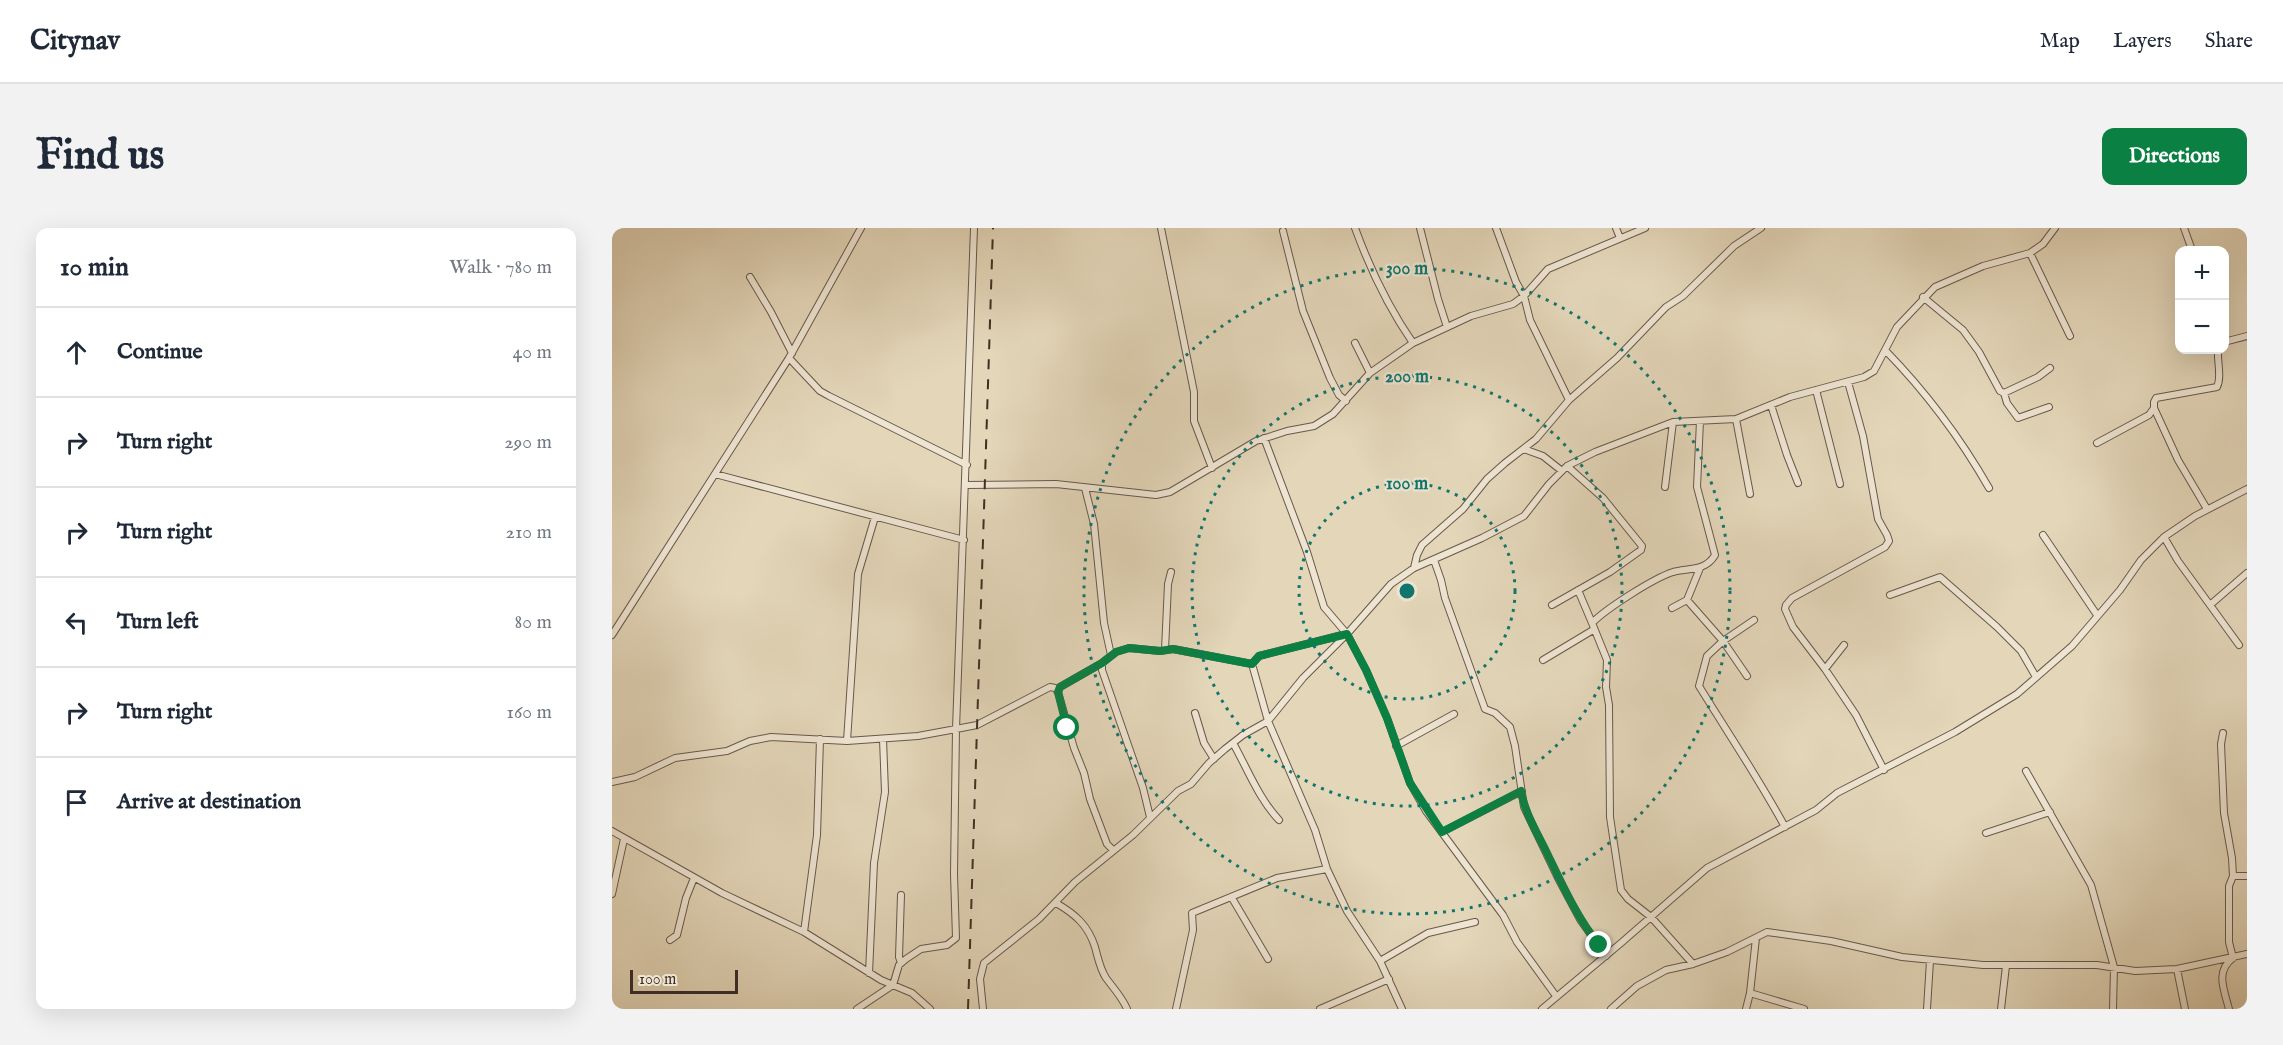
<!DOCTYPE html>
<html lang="en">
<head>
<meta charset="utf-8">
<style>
	body { margin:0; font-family:"IM FELL English",serif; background:#f2f2f3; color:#1f2937 }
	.controls { position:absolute; right:18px; top:18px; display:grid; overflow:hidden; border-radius:12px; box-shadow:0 6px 24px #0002 }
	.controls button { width:54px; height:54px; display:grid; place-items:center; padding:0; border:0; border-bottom:2px solid #e0e1e3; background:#fff; color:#1f2937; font:30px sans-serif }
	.scale { position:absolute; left:18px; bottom:15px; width:108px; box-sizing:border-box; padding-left:6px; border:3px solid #402e24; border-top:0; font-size:16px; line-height:21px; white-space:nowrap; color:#402e24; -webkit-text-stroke:4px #ede4d2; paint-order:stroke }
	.stop { position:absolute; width:18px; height:18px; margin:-14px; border:4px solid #0b8043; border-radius:50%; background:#fff }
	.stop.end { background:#0b8043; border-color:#fff; box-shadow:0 2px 6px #0008 }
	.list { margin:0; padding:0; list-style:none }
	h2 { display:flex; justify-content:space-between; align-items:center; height:78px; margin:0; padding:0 24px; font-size:26px }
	h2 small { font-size:20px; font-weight:400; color:#747a83 }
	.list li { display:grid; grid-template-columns:39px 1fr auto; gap:18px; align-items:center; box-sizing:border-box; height:90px; padding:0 24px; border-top:2px solid #e0e1e3 }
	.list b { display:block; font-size:22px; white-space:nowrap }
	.list em { font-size:20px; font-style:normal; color:#747a83 }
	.icon { flex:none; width:33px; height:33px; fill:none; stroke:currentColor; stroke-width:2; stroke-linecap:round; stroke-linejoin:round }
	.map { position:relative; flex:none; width:1635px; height:781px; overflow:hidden; border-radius:12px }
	header { display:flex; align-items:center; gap:36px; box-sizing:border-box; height:84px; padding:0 30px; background:#fff; border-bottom:2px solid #e0e1e3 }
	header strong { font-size:28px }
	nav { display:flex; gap:33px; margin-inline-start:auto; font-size:21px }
	.intro { display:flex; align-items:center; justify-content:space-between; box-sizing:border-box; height:144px; padding:0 36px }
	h1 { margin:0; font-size:42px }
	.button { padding:15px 27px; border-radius:12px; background:#0b8043; color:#fff; font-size:21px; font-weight:700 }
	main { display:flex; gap:36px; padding:0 36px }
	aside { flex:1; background:#fff; border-radius:12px; box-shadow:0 6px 24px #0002 }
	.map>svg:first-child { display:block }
</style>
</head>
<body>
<header>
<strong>Citynav</strong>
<nav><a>Map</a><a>Layers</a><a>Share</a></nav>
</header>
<div class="intro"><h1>Find us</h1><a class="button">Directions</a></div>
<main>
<aside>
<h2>10 min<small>Walk · 780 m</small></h2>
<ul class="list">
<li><svg class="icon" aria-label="ahead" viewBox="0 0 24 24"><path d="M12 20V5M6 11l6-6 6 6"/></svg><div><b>Continue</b></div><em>40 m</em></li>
<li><svg class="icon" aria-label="right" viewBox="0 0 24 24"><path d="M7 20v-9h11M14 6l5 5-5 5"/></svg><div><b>Turn right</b></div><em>290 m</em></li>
<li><svg class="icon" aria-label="right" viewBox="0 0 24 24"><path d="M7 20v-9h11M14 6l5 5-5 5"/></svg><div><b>Turn right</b></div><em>210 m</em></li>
<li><svg class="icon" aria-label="left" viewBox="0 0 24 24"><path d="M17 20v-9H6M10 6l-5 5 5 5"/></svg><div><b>Turn left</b></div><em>80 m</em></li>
<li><svg class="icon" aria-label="right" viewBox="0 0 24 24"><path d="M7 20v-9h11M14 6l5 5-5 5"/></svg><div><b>Turn right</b></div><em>160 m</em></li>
<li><svg class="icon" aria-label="arrive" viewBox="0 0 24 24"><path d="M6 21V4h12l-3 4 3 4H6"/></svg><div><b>Arrive at destination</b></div></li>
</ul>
</aside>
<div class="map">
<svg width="1635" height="781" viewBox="0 0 1635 781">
	<rect width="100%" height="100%" fill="#e3d6b9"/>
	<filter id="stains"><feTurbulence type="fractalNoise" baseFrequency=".00333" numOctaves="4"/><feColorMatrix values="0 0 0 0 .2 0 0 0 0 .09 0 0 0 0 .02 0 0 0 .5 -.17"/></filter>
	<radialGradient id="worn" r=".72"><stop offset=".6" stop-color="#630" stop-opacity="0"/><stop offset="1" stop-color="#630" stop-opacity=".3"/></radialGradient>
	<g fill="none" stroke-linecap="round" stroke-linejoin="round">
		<g stroke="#695849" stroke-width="8">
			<path id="minor" d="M 549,0 L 582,164 L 582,193 L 600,240
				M 743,0 C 758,41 776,79 801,115
				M 808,0 L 826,71 L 835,99
				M 884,0 L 904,54 L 912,68 L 918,92 L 957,172
				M 1004,0 L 1008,10
				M 1572,0 L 1580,22
				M 671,3 L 691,83 L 718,150 L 727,167 L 734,173
				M 1418,25 L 1458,108
				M 138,49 L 159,84 L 180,125
				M 1311,69 L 1351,102 L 1367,124 L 1388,163 L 1392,165 L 1426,149 L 1438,140
				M 1612,114 L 1635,108
				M 743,115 L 758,145
				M 1273,122 C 1313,163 1349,211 1377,260
				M 177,130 L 208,163 L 217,168 L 355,237
				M 1236,154 L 1251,208 L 1266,291 L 1275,307 L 1277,313 L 1273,319 L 1180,370 L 1174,377 L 1173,381 L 1181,399 L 1213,441 L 1244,487 L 1272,542
				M 1204,162 L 1228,256
				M 1392,165 L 1395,175 L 1406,190 L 1437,179
				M 1159,177 L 1175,227 L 1186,255
				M 1124,191 L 1138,266
				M 652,210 L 695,324 L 712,379 L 735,406 L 754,442 L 775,490 L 798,555 L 814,583 L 891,687 L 905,714 L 944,768
				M 1485,215 L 1537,187 L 1542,180
				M 912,221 L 931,228 L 950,243
				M 103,246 L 352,312
				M 354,257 L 444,256 L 544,267 L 558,264 L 644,213 L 675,203 L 702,198 L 721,186 L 758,145 L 801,115 L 859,88 L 901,76 L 912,68 L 936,41 L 1033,0
				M 1053,259 L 1061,194
				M 473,260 L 482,296 L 492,395 L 499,427
				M 1595,281 L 1566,232 L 1542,180 L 1542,174 L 1544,170 L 1605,159 C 1610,149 1605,133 1606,122
				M 1431,307 L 1485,387
				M 1552,309 L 1566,333 L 1627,417
				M 822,332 L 829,352 L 833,370 L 873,481 L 883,485 L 898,499 L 903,518 L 912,579 L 946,650 L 969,693 L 994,728
				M 802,340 L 805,327 L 810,317 L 851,281 L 875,251 L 893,235 L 924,211 L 957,172 L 1005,130 L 1054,79 L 1071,68 L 1122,18 L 1149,0
				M 966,362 L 980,395
				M 1278,367 L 1328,349 L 1385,399 L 1409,423 L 1424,449
				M 1075,372 L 1111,413 L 1142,392
				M 940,377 L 998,344 L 1029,322 L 1030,318 L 991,270 L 955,238
				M 1598,377 L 1635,345
				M 1060,380 L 1075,372 L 1088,340
				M 734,406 L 647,428 L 640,436 L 656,493 L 703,602 L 715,641 L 735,683 L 768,733 L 790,781
				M 0,407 L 177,130 L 249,0
				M 553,422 L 556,356 L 559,344
				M 931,432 L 981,402
				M 490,435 L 490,442 L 531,560 L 538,589
				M 1213,441 L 1232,417
				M 1135,448 L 1111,413 L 1095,428 L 1087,458 C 1116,505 1147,551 1173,599
				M 583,485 L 592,515 L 602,531
				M 1611,505 L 1609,516 L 1612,585 L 1620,630 L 1621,648 L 1617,658 L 1617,714 L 1621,730 C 1603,743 1612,762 1617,781
				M 235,513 L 246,346 L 263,289
				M 621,515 C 635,540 647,571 667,592
				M 784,518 L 842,486
				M 1414,543 L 1479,657 L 1502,739 L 1501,781
				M 0,554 L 23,549 L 63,530 L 115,523 L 138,513 L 159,509 L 235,513 L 306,508 L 344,501 L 365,497 L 438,459 L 443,460 L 446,464
				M 0,603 L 110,665 L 192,704 L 269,752 L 300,765 L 318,781
				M 830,604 L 910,563
				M 1374,605 L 1438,584
				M 501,622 L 495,616 L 478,571 L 472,545 L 462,520 L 446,464 L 448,459 L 490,435 L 504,424 L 517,420 L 548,423 L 561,421 L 640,436
				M 1621,648 L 1635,648
				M 0,666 L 12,611
				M 289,667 L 287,729 L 289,735
				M 620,670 L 656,731
				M 444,675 C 463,686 476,697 483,719 C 486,730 488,741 494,750 C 502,761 510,769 515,781
				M 192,704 L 205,607 L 208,511
				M 1144,710 L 1138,765 L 1192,781
				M 58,712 L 65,707 L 74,670 L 82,650
				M 768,733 L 816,705 L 863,694
				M 1081,736 L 1039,689 L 1016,671 L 1009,662 L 998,589 L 997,477 L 994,459 L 995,432 L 980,395 C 995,380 1042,350 1061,344 C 1077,340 1094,343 1103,327 L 1085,259 L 1088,193
				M 1565,741 L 1573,781
				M 257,745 L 262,635 L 273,564 L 271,511
				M 245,781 L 281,757 L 287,737 L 294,731 L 309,721 L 335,717 L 344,710 L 342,646 L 344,501 L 362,0
				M 371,781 L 368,751 L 372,735 L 427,691 L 463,654 L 521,607 L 566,563 L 579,556 L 597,535 L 613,521 L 631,507 L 656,493 L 691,450 L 735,406 L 779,356 L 802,340 L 870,310 L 912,288 L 937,256 L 955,238 L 983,224 L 1061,194 L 1124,191 L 1178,169 L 1252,149 L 1262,143 L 1285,99 L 1323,59 L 1371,38 L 1418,25 L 1431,16 L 1443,0
				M 564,781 L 581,702 L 580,685 L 665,650 L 715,641
				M 708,781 L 777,751
				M 930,781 L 1009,715 L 1095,640 L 1204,582 L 1225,565 L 1343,504 L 1405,466 L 1460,418 L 1508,362 L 1529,332 L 1552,309 L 1583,288 L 1635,261
				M 999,781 L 1025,758 L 1054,742 L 1081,736 L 1115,724 L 1155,704 L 1219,713 L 1290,729 L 1371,737 L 1485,737 L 1523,743 L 1565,741 L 1635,726
				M 1134,781 L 1138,765
				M 1315,781 L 1318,733
				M 1389,781 L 1394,738"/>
		</g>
		<use href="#minor" stroke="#ede4d2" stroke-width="6"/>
		<path stroke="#402e24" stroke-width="2" stroke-dasharray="10 10" stroke-linecap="butt" d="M 356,781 L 381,0"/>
	</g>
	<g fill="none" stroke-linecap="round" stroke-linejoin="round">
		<path stroke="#0b8043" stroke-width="8" d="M 455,500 L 446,464 L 448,459 L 490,435 L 504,424 L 517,420 L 548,423 L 561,421 L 640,436 L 647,428 L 735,406 L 754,442 L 775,490 L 798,555 L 830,604 L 909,563 C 913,585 924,603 934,623 C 950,656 964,688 987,717"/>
	</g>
	<g fill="none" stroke="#0f766e" stroke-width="3" stroke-dasharray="3 6">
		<circle cx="795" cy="363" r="108"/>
		<circle cx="795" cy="363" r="215"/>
		<circle cx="795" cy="363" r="323"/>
	</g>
	<circle cx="795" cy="363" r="9" fill="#0f766e" stroke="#ede4d2" stroke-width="3"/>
	<g font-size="18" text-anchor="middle" font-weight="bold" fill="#0f766e" stroke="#ede4d2" stroke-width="4.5" stroke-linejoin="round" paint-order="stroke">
		<text x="795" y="46">300 m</text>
		<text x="795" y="154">200 m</text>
		<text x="795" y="261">100 m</text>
	</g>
	<rect width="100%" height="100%" filter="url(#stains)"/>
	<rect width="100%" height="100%" fill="url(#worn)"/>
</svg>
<div class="controls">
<button>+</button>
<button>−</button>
</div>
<div class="scale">100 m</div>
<div class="stop" style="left:455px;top:500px"></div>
<div class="stop end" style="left:987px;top:717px"></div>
</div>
</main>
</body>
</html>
